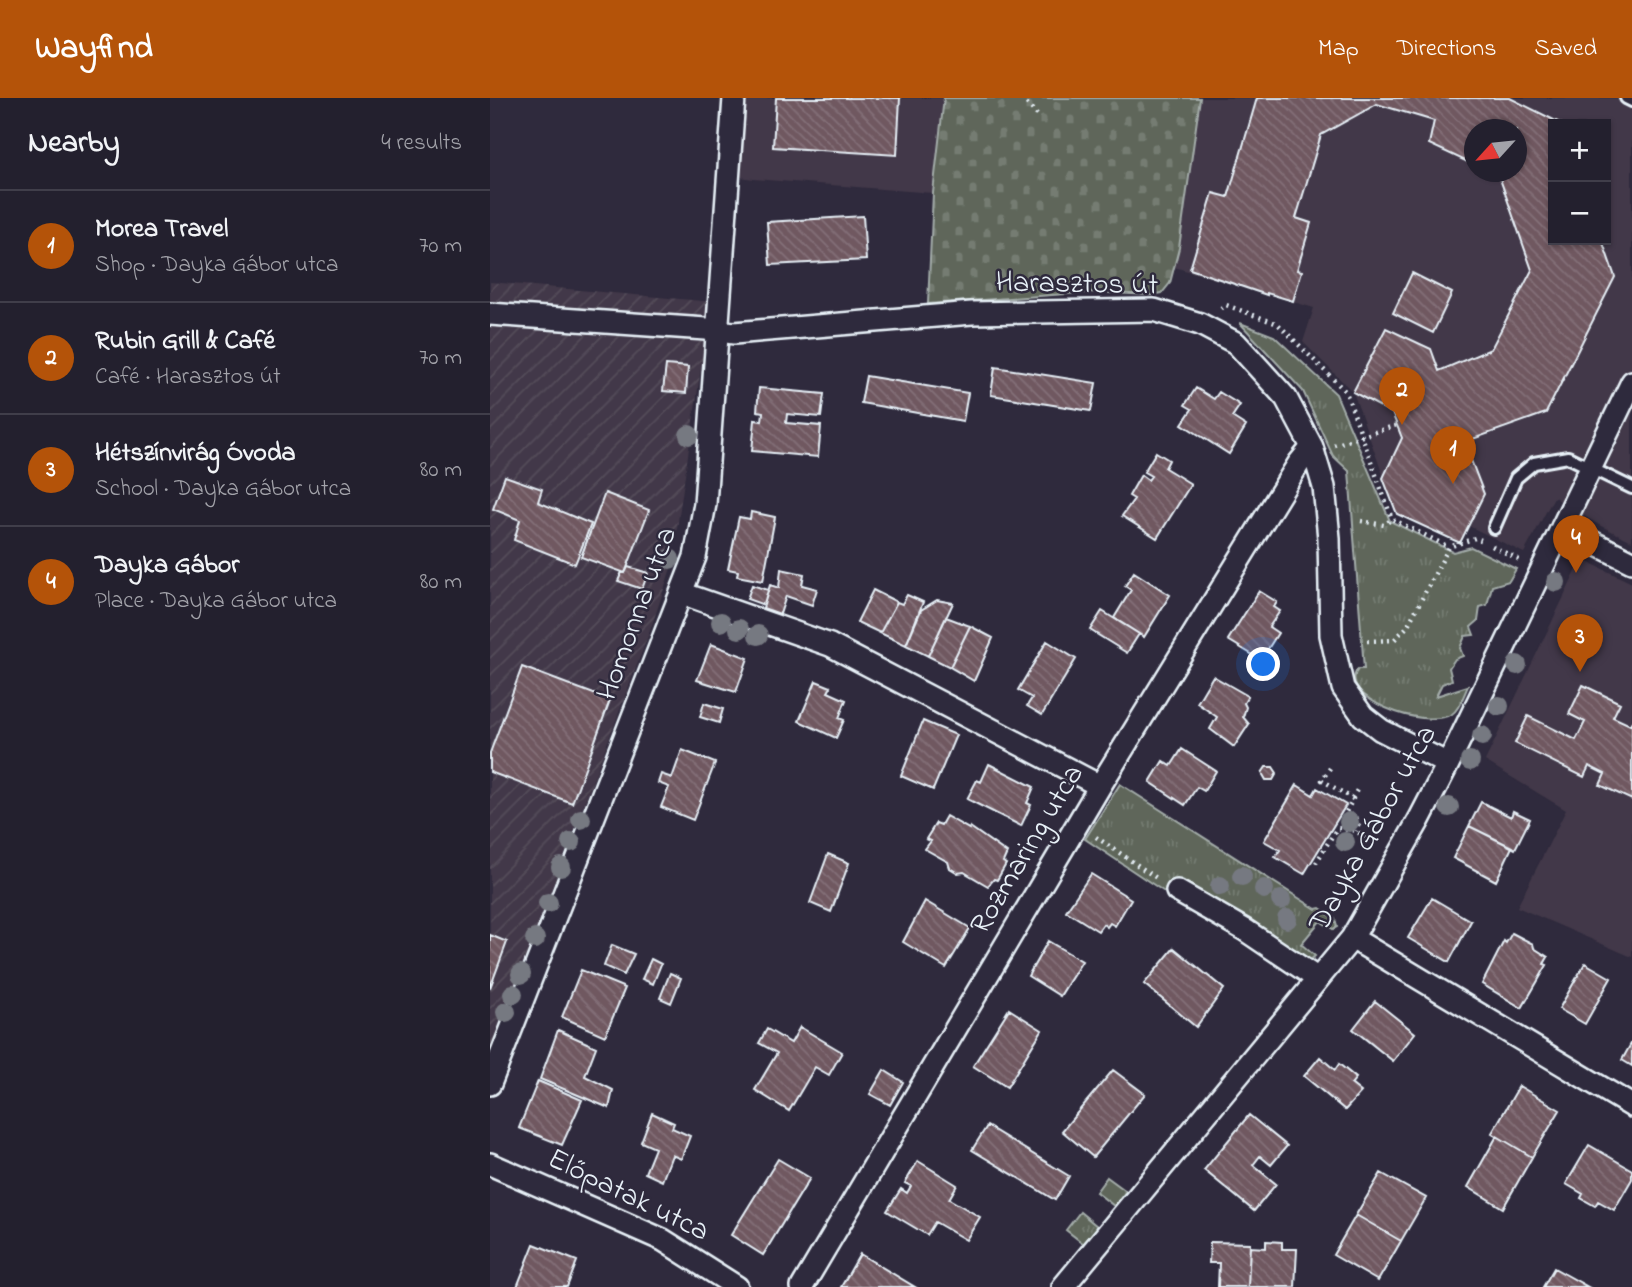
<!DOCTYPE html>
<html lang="en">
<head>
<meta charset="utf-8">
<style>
	body { margin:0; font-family:"Indie Flower",sans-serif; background:#2f2d3a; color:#f1f3f6 }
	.controls { position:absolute; right:21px; top:21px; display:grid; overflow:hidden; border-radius:0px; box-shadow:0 2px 5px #0004 }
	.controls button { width:63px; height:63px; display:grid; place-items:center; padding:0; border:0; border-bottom:2px solid #403e4a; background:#23202e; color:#f1f3f6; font:35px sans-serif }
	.compass { position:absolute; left:974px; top:21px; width:63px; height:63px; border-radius:50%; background:#23202e; box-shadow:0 2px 5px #0004; rotate:243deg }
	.you { position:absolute; left:774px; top:567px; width:24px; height:24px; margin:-18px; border:5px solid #fff; border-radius:50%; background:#1a73e8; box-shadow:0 0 0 10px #1a73e833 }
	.badge { display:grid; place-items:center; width:46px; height:46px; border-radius:50%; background:#b45309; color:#fff; font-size:23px; font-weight:700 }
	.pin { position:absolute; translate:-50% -58px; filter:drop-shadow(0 2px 4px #0008) }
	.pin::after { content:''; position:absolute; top:37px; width:24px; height:21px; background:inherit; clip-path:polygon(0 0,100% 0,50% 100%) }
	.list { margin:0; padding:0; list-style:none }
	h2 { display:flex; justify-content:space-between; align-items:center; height:91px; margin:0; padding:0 28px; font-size:30px }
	h2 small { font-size:23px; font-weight:400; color:#a3a3aa }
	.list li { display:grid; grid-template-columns:46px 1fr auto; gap:21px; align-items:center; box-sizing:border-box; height:112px; padding:0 28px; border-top:2px solid #403e4a }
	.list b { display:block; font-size:26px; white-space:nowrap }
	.list p { margin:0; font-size:23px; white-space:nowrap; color:#a3a3aa }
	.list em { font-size:23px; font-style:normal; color:#a3a3aa }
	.map { position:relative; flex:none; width:1142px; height:1189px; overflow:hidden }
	header { display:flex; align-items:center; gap:42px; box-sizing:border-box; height:98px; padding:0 35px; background:#b45309; color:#fff }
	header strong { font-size:33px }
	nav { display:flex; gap:38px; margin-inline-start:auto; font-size:24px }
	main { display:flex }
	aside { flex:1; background:#23202e }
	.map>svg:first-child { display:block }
</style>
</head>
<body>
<header>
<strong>Wayfind</strong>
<nav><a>Map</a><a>Directions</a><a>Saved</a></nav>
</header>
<main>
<aside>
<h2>Nearby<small>4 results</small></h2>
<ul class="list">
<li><span class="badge">1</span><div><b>Morea Travel</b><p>Shop · Dayka Gábor utca</p></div><em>70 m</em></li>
<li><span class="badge">2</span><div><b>Rubin Grill &amp; Café</b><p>Café · Harasztos út</p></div><em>70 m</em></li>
<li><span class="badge">3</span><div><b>Hétszínvirág Óvoda</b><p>School · Dayka Gábor utca</p></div><em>80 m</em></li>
<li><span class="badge">4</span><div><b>Dayka Gábor</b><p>Place · Dayka Gábor utca</p></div><em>80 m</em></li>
</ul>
</aside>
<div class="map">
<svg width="1142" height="1189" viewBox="0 0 1142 1189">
	<defs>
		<pattern id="industrial-furrows" width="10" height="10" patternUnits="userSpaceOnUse" patternTransform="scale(1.75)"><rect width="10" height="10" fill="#423848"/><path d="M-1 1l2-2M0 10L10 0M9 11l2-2" fill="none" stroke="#544c5a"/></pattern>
		<pattern id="grass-tufts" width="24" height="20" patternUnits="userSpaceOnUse" patternTransform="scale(1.75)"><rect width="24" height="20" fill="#5e665a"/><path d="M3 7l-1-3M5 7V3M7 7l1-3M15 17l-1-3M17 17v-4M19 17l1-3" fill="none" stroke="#757c72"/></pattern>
		<pattern id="cemetery-stones" width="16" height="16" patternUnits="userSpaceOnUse" patternTransform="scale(1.75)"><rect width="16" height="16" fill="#5e665a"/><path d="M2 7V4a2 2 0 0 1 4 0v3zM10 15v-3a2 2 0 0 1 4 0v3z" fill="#757c72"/></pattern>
		<pattern id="building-back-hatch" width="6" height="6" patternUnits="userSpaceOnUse" patternTransform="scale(1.75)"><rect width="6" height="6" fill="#6f5861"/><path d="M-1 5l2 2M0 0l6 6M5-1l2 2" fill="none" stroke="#847078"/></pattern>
	</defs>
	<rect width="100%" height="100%" fill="#2f2a3d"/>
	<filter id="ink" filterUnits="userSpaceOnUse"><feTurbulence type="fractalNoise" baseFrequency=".0143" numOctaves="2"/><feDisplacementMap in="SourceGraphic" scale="14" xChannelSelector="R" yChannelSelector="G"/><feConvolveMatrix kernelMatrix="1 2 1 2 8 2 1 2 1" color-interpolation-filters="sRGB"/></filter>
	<g filter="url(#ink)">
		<path fill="#423848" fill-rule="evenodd" d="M 236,0 L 454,0 L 443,95 L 263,81 L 232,76 Z
			M 710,0 L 1142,0 L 1142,443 L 1109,427 L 1064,399 L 1034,455 L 979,428 L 970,445 L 907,416 L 863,294 L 813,244 L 824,210 L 684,169 ZM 1063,26 L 1116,26 L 1116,142 L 1063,142 ZM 984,32 L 1026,32 L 1026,74 L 984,74 Z
			M 1092,461 L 1142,485 L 1142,859 L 1027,809 L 1076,712 L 995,663 Z"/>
		<path fill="url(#industrial-furrows)" d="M 0,184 L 224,204 L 212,264 L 181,470 L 160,533 L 0,953 Z"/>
		<path fill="url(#grass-tufts)" stroke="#a3aca9" stroke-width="2" d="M 750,225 L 784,238 L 846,296 L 900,423 L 963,454 L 981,449 L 1026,471 L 1019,483 L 1002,488 L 997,507 L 990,509 L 988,523 L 981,529 L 984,537 L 975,538 L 970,550 L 973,558 L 965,561 L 959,570 L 962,582 L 952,586 L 946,598 L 978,588 C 974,596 970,611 962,616 C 933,633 846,598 868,571 L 874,571 L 859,373 L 843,358 L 813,293 Z
			M 630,686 L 826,811 L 830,810 L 845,821 L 847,829 L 843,831 L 830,823 L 811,846 L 825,858 L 818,864 L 688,803 L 595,741 Z
			M 617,1079 L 636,1093 L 624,1108 L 606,1094 Z
			M 590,1114 L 608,1129 L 594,1146 L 576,1132 Z"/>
		<path fill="url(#cemetery-stones)" stroke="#a3aca9" stroke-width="2" d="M 454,0 L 710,0 L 689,150 L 680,185 L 672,195 L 661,197 L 603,194 L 438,206 L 443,95 Z"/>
		<path fill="url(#building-back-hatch)" stroke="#e8f1f8" stroke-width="2" d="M 286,0 L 410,0 L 407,57 L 283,49 Z
			M 767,0 L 1020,0 L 1070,25 L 1063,26 L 1063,142 L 1112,142 L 1125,179 L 1056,315 L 974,344 L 994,396 L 970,445 L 907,416 L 893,380 L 912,340 L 902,315 L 863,294 L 896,230 L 941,251 L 949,273 L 1001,251 L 1042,172 L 1009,78 L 999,74 L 1026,74 L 1026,32 L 984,32 L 984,67 L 939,46 L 944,23 L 887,6 L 831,37 L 806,120 L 821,125 L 807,172 L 812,173 L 803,203 L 777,195 L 777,197 L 700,171 L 723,95 L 738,99 Z
			M 373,118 L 376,162 L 280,167 L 277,124 Z
			M 922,175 L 962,195 L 943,235 L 903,215 Z
			M 176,267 L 198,269 L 196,295 L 173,293 Z
			M 505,269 L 606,285 L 601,313 L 501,297 Z
			M 376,278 L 478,295 L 473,323 L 371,305 Z
			M 269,290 L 334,296 L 331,319 L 297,316 L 296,325 L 331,328 L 328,359 L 262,353 L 265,322 L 272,323 L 273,314 L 267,313 Z
			M 706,290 L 724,301 L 729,294 L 750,307 L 742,319 L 756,328 L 739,356 L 692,326 L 702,311 L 695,307 Z
			M 666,354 L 679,362 L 675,370 L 701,386 L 667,440 L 632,418 L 644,401 L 639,398 L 651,377 L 658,382 L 661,378 L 654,374 Z
			M 15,378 L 52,391 L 48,404 L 101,426 L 85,466 L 24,442 L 30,422 L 3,411 Z
			M 115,395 L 159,412 L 135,475 L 91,459 Z
			M 261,414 L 285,419 L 273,483 L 247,478 L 248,473 L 238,471 L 249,419 L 260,421 Z
			M 138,469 L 158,475 L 152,491 L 128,483 L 132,474 L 135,475 Z
			M 291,471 L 314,476 L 312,487 L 327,491 L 322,507 L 296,498 L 290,516 L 273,510 L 280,487 L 289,490 Z
			M 644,474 L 680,497 L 654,539 L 624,520 L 641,492 L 635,488 Z
			M 262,487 L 278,492 L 274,507 L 257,501 Z
			M 383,492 L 407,504 L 390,535 L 367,524 Z
			M 769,493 L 787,504 L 784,509 L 790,513 L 779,529 L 788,535 L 771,562 L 738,542 Z
			M 417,497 L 433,504 L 416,547 L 390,535 L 407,504 L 412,506 Z
			M 447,502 L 463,505 L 438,558 L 416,547 L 431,512 Z
			M 612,513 L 649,536 L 637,555 L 600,532 Z
			M 456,519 L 480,528 L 460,569 L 438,558 Z
			M 480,528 L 503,540 L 484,583 L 460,569 Z
			M 557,543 L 586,561 L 552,617 L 537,608 L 542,600 L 528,592 Z
			M 221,546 L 258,560 L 246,594 L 207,582 Z
			M 32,569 L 120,602 L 82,705 L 0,674 L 0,655 Z
			M 723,578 L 758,598 L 754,605 L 756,609 L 753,619 L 759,626 L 744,649 L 720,631 L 727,619 L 707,605 Z
			M 326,583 L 341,589 L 338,594 L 356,602 L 349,620 L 354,622 L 346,640 L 309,623 Z
			M 1093,587 L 1130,605 L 1123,619 L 1140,627 L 1142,623 L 1142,702 L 1110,687 L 1115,676 L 1099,668 L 1094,679 L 1025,645 L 1038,618 L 1086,642 L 1095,624 L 1079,616 Z
			M 214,605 L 233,611 L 229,625 L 210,619 Z
			M 433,623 L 466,637 L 443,692 L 411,678 Z
			M 692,651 L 726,673 L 714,693 L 707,689 L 695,707 L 660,684 L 673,663 L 681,668 Z
			M 192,652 L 225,665 L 203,722 L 171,709 L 179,689 L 168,685 L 171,676 L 182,680 Z
			M 499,666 L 544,689 L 537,705 L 541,707 L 531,728 L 477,701 L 487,682 L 491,684 Z
			M 776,669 L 783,669 L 787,675 L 783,682 L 776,682 L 772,675 Z
			M 807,687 L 823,697 L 827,690 L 856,707 L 814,776 L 785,759 L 790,752 L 774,743 Z
			M 991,704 L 1021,719 L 1023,713 L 1040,721 L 1025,751 L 979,728 Z
			M 456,718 L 479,731 L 480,729 L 517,755 L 513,764 L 516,766 L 507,782 L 504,781 L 498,788 L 474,774 L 468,775 L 460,770 L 458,764 L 435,751 L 441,743 L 436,741 L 446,725 L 451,727 Z
			M 979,728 L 1022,749 L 1006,783 L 963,760 Z
			M 338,756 L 359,765 L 341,814 L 320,805 Z
			M 601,776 L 641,801 L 625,828 L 620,825 L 617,829 L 613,826 L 608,833 L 576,813 Z
			M 942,800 L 981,823 L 959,864 L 918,840 Z
			M 435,803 L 480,830 L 456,870 L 413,844 Z
			M 1022,835 L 1043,846 L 1044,850 L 1058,859 L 1054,866 L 1057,867 L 1032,910 L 992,886 L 1014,843 L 1016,845 Z
			M 0,837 L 17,844 L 0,890 Z
			M 558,843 L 592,863 L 570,898 L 538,878 Z
			M 122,847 L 144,856 L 134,877 L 114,868 Z
			M 684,850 L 734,891 L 706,929 L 654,886 Z
			M 161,861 L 171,866 L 163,886 L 152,881 Z
			M 1095,865 L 1121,880 L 1095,926 L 1069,911 Z
			M 91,872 L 135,890 L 115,938 L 72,919 Z
			M 180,875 L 191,880 L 181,905 L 170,900 Z
			M 885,903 L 925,935 L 903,963 L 863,931 Z
			M 519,911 L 552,932 L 517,989 L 483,968 Z
			M 310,929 L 352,954 L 339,977 L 325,969 L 299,1013 L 265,992 L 287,955 L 269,945 L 277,931 L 301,945 Z
			M 68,932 L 106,949 L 95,978 L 123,992 L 119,1010 L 50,981 Z
			M 1142,944 L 1142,968 L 1132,962 Z
			M 830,959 L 845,972 L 849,966 L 866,980 L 861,986 L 871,994 L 855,1012 L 814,978 Z
			M 394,972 L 413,984 L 400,1007 L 380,996 Z
			M 623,972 L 655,996 L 603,1059 L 572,1033 Z
			M 48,983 L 92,1002 L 72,1047 L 29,1030 Z
			M 1029,988 L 1070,1012 L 1042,1059 L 1002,1035 Z
			M 162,1015 L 184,1025 L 182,1030 L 200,1038 L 191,1061 L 182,1057 L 172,1083 L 155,1075 L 165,1050 L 151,1044 Z
			M 759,1017 L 797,1048 L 781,1067 L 770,1058 L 763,1067 L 786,1086 L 764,1113 L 714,1072 Z
			M 497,1028 L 579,1078 L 565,1102 L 482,1052 Z
			M 1007,1038 L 1042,1059 L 1013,1110 L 978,1089 Z
			M 1099,1047 L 1142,1072 L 1142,1081 L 1124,1112 L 1108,1103 L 1105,1108 L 1091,1100 L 1093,1096 L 1076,1086 Z
			M 288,1061 L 320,1080 L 273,1157 L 241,1137 Z
			M 428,1063 L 467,1087 L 459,1101 L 490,1119 L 476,1142 L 445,1124 L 437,1137 L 397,1113 L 411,1091 L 417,1095 L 421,1088 L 415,1085 Z
			M 891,1075 L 936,1100 L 911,1143 L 866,1117 Z
			M 866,1117 L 911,1143 L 888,1183 L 843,1157 Z
			M 776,1143 L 792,1144 L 792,1151 L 807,1151 L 805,1189 L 758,1189 L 760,1149 L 776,1150 Z
			M 720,1144 L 760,1145 L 758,1189 L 728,1189 L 729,1165 L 719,1165 Z
			M 44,1146 L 87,1163 L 77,1189 L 27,1189 Z
			M 370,1156 L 425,1189 L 351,1189 Z
			M 1064,1170 L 1098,1189 L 1053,1189 Z"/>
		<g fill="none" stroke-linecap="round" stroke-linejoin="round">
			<g stroke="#e8f1f8" stroke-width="16">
				<path id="service" d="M 1136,0 L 1142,3
					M 1004,430 L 1026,380 L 1044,365 L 1078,359 L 1142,390"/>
			</g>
			<g stroke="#e8f1f8" stroke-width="26">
				<path id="minor" d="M 0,216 L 216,231 L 244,235 L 482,215 L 664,212 L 710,226 L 746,245 L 796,300 L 822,349 L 834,389 L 839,440 L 841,537 L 853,590 L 873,618 L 891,632 L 958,666
					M 1072,429 L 1142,464
					M 191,495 L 340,547 L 610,688
					M 687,793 L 755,832 L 828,881
					M 862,840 L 1142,1008
					M 0,986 L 205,459 L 215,406 L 244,0
					M 0,1066 L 173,1142 L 247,1189
					M 312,1189 L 610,688 L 809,365 L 822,349
					M 573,1189 L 862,840 L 929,722 L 958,666 L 1142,284"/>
			</g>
			<path stroke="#e8f1f8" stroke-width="4.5" stroke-dasharray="2 5" stroke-linecap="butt" d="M 532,0 L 547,17
				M 731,211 L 736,207 L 788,226 L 856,294 L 902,421 L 959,449
				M 844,347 L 907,327
				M 871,423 L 894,427 L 902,421
				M 1002,448 L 1032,463
				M 877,543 L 904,542 L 917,529 L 959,449 L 985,440 L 991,442
				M 840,670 L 832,682 L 863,701 L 856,714 L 867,721 L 869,726 L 866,733
				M 862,700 L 869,689
				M 606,739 L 668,781
				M 826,765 L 847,730 L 866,733 L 879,742"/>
			<use href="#service" stroke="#2f2a3d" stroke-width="10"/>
			<use href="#minor" stroke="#2f2a3d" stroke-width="21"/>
		</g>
		<g fill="#767981">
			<circle cx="199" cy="337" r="10"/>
			<circle cx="180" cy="461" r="10"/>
			<circle cx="1066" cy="484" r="10"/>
			<circle cx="231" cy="524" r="10"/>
			<circle cx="249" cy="531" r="10"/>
			<circle cx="268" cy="537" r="10"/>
			<circle cx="1027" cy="567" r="10"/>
			<circle cx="1009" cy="608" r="10"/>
			<circle cx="992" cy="638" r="10"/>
			<circle cx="980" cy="663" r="10"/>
			<circle cx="959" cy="709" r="10"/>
			<circle cx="91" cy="721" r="10"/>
			<circle cx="859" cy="724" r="10"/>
			<circle cx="81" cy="744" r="10"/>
			<circle cx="855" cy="744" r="10"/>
			<circle cx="71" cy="769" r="10"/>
			<circle cx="752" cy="778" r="10"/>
			<circle cx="730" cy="788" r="10"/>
			<circle cx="774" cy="791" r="10"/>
			<circle cx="791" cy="802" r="10"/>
			<circle cx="58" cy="805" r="10"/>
			<circle cx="797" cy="821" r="10"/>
			<circle cx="45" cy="841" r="10"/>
			<circle cx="31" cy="876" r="10"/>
			<circle cx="23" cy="896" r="10"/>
			<circle cx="16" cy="914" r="10"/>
		</g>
	</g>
	<g text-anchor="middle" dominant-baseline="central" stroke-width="5" stroke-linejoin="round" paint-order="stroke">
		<g font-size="30" fill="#e8f1f8" stroke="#2f2a3d">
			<text transform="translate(587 187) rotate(1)">Harasztos út</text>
			<text transform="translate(148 516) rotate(-70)">Homonna utca</text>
			<text transform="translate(884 731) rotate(-61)">Dayka Gábor utca</text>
			<text transform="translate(538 752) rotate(-59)">Rozmaring utca</text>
			<text transform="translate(138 1098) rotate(26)">Előpatak utca</text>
		</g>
	</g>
</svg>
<div class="controls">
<button>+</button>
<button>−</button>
</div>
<svg class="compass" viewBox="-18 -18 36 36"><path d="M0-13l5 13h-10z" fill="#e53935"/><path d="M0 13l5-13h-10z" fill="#a3a3aa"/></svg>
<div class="you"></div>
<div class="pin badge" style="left:963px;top:386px">1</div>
<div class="pin badge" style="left:912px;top:327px">2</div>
<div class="pin badge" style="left:1090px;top:574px">3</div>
<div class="pin badge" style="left:1086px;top:475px">4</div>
</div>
</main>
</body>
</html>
